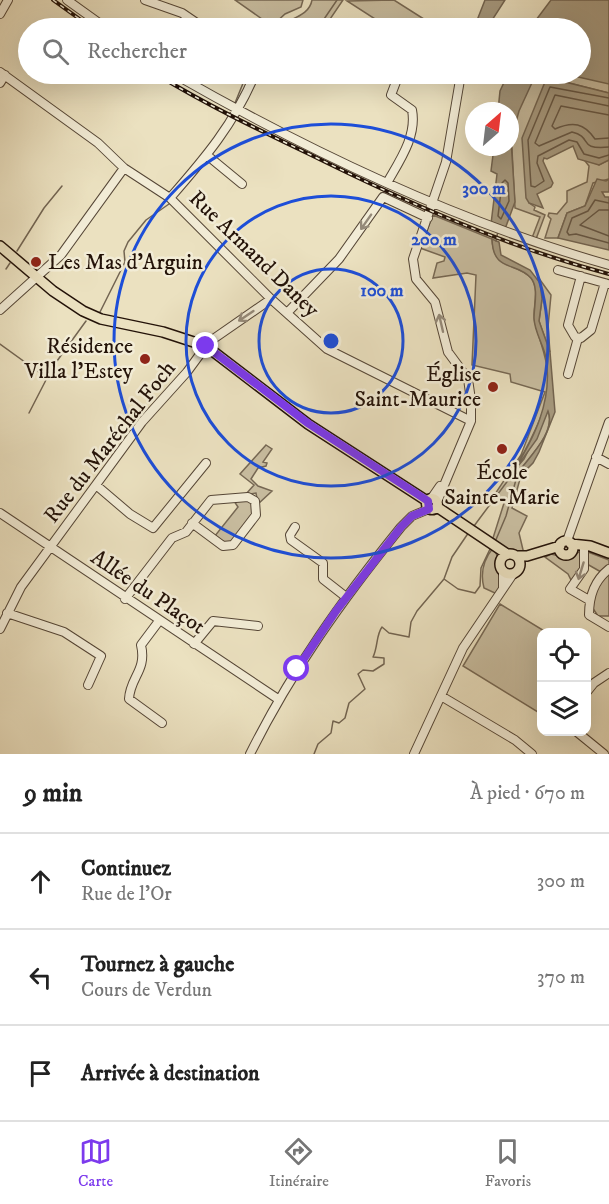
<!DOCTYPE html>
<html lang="fr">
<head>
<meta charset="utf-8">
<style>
	body { margin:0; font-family:"IM FELL DW Pica",serif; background:#f2f2f2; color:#222 }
	.controls { position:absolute; right:18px; bottom:18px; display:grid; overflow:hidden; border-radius:12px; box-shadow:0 6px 24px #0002 }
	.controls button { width:54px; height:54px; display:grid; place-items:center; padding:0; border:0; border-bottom:2px solid #e0e0e0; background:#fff; color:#222; font:30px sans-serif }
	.compass { position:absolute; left:465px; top:102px; width:54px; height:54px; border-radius:50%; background:#fff; box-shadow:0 6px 24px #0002; rotate:28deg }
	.stop { position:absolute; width:18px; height:18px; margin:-14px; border:4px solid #7c3aed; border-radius:50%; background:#fff }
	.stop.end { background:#7c3aed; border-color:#fff; box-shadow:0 2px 6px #0008 }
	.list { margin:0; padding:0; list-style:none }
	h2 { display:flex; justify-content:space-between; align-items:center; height:78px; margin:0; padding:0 24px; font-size:26px }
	h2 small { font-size:20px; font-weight:400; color:#767676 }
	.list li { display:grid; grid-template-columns:39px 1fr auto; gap:18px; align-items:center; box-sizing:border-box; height:96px; padding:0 24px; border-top:2px solid #e0e0e0 }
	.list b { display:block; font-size:22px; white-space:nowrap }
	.list p { margin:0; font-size:20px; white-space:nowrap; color:#767676 }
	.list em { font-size:20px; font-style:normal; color:#767676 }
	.icon { flex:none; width:33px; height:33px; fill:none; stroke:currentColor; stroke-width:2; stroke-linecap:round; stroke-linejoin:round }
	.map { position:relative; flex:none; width:609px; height:754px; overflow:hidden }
	.search { position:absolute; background:#fff; box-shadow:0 6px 24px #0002; left:18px; right:18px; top:18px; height:66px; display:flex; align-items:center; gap:15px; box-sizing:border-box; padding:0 21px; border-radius:33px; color:#767676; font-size:22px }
	.sheet { height:366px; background:#fff }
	nav { display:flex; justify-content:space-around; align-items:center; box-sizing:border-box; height:84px; border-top:2px solid #e0e0e0; background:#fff; font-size:16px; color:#767676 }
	nav a { display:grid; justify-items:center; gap:3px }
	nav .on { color:#7c3aed }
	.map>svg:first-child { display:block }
</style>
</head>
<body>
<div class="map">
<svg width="609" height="754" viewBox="0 0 609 754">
	<rect width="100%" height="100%" fill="#ebe1c0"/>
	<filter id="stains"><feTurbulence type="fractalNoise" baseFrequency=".00333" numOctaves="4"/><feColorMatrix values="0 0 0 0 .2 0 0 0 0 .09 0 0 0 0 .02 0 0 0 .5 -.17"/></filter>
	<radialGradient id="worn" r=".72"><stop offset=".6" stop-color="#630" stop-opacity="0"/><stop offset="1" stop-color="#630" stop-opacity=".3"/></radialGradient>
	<path fill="#c9bea1" stroke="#766854" stroke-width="1.5" d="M 235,0 L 303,0 L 301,7 L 285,14 L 272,26 Z
		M 312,0 L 343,0 L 324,28 L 277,28 C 289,18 309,17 312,0 Z
		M 394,0 L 427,21 L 428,28 L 389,28 L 347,1 Z
		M 609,0 L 609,93 L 549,78 L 529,203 L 535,207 L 534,210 L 545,215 L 536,239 L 532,238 L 540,217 L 515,208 L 510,111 L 506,111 L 524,74 L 580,74 L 580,28 Z
		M 589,160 L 599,165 L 609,160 L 609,179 L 593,183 L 585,206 L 567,213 L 558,238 L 545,238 L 551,219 L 548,216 L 549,213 L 557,214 L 567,202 L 567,191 L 587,182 L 589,166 L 585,161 Z
		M 433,215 L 492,239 C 494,272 516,261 531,278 C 541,290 531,310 535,323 C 540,342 548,360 549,381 C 551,405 524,454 511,474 L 524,459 L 548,411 C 557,434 525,460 515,477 L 520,479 L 512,508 L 527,516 L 519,533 L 524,554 L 501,547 L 493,538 L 505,500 L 495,494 L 521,455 L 545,392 L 511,382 L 510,374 L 472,365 L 476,275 L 467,273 L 433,278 L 437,263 L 444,261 L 445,257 L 420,248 Z
		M 538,277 L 551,295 L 548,327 L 550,352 L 539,321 L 542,299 Z
		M 266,445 L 272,449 L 263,462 L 267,463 L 266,466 L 258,468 L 251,479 L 258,486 L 272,491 L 258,504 L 256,493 L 245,495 L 254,485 L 240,474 Z
		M 248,499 L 253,503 L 254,515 L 232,543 L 223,544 L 214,537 L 238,507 L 234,501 Z
		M 493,548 C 501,558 502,582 497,594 L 484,588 C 480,573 484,559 493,548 Z
		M 578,552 L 581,554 L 582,568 L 572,582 L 568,574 L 545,557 L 551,554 L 567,558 Z
		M 588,552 L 609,560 L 609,565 L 601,572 L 587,564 Z
		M 609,572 L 609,616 L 598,616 L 592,607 L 595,590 Z
		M 500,604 L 546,632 L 542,632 L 541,714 L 463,666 Z"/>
	<path fill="#a79b81" stroke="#726451" stroke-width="1.5" d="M 485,0 L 505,0 L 487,28 L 474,28 Z
		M 551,0 L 609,0 L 609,84 L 565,74 L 580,74 L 580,28 L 530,28 Z
		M 508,74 L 536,74 L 519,111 L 511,140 L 515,202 L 505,229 L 491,224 L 497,174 L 491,171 L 494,147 L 510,147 L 510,111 L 498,111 L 500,91 Z
		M 549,78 L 609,93 L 609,160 L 599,165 L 578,159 L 573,146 L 547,159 L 544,158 L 543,161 L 553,183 L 551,187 L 537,194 L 543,208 L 529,203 L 526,198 L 522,138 L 545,82 Z
		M 597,179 L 606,181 L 609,179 L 609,192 L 602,192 L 605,197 L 609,197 L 609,250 L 558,238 L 567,213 L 585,206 Z
		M 492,239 L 499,242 L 501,255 L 530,270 L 540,283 L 542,299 L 539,321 L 550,352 L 555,412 L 539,452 L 533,463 L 518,478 L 515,477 C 525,461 557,433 548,411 L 537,439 L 511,475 C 534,439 553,401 546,358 C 544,346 534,331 534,318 C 534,306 539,288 531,278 C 516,261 493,273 492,239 Z"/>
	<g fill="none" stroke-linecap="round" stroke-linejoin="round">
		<path stroke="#655644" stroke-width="1.5" d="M 609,98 L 550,87 L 528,140 L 531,186 L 535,187 L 544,181 L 537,163 L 538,156 L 569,140 L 577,142 L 584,154 L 599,158 L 609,155
			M 609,106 L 555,95 L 535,143 L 539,146 L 572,132 C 594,137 576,150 609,147
			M 609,115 L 561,106 L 552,126 L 555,129 C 573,121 584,123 595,139 L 609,138
			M 505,180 L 508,183 L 509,201 L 501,219 L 498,216 L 502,183 Z
			M 609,203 L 595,200 L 588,211 L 572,218 L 567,232 L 569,235 L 576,234 L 609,243
			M 609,210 L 599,210 L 580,225 L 609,236"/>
		<path stroke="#726451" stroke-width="1.5" d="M 285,26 L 320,25 L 337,0
			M 276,27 L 281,27
			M 235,103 L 246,76
			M 496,241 L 498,231
			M 17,251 L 44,208 L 62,186
			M 6,269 L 10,263
			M 100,312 L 125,262 L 124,251 L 128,242 L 146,220 L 169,204
			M 0,344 L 47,378 L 29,413
			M 57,361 L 86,321
			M 474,526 L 512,475
			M 495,542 L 506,516 L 517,476
			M 444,579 L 458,589 L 475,593 L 480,586 L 481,568 L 490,549
			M 314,754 L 318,744 L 331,733 L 333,721 L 339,723 L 345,718 L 349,703 L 365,689 L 358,674 L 363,670 L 373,671 L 384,664 L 384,658 L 373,657 C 378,647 376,635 382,627 L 389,633 L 409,637 L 411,622 L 417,611 L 444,579 L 452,557 L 469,532"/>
		<g stroke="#554636" stroke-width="10">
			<path id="minor" d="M 67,0 L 106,28
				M 145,0 L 182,13 L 204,28
				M 0,14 L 8,0
				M 0,72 L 98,143 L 124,168
				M 174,74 C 310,152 457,222 609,265
				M 0,83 L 5,75
				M 208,156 L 242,184
				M 387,183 C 400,160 417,136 412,110 L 391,95 L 399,74
				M 170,198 L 271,299 L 327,349 L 471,421
				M 558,270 L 608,284
				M 581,276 L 568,325 L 575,337 L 581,338 L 591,330 L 605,283
				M 0,310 L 61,255 L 124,168 L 170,198 C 205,158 234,124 255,74
				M 287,313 L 339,259 L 383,197 L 428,218
				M 568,374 L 578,338
				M 596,457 L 609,464
				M 96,485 L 130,514 L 153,528 L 206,463
				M 431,499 L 440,486
				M 437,502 L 471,421 L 471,400 L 468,379 L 448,352 L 435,302 L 416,279 L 413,259 L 446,162 L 461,74
				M 0,513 L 278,699
				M 295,527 L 290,535 L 291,540 L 323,563 L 323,579 L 346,597
				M 567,541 L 609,422
				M 584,549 L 584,569 L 570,589 L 589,600
				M 609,569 C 594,581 589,596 589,615 L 609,627
				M 503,588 L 503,571
				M 125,599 L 172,538 L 186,532 L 211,500 L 248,497 L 255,501 L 256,515 L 233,545 L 223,546 L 192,523
				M 7,613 L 64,632 L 101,656 L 88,685
				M 159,621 L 141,645 C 147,671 130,677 129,699 L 162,723
				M 0,629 L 21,587 L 142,422 L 187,372 L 209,342 L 271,299
				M 194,644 L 213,621 L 258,626
				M 586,693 L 594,683 L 609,673
				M 441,696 L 515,740 L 532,754
				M 577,732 L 604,754
				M 250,754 C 292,670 342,600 401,527 L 412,516 L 429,509
				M 414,754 L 463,648 L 513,574"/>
		</g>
		<g stroke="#231208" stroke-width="12">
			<path id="major" d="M 0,246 L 53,291 L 83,311 L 101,319 L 163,332 L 206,346 L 308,424 L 427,501
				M426.5 504a5.5 5.5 0 1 1 11 0a5.5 5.5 0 1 1-11 0Z
				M 437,507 L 507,554
				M559 548a7 7 0 1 1 14 0a7 7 0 1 1-14 0Z
				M 571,544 L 590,546 L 609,553
				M500 564a10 10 0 1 1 20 0a10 10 0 1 1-20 0Z
				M 516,556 L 527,556 L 560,546"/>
		</g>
		<use href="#minor" stroke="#f2ecd6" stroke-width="8"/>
		<use href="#major" stroke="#ebe1c0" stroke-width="9"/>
		<g stroke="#231208" stroke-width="4">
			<path id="rail" d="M 53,0 L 92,28
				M 156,74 C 205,104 257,129 309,154 C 406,202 504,246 609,274"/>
		</g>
		<use href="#rail" stroke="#f2ecd6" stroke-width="1.5" stroke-dasharray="4.5" stroke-linecap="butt"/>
	</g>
	<defs><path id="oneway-shaft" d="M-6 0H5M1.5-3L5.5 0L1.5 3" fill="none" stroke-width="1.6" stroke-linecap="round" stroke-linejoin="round" transform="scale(1.5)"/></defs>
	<g stroke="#958a79">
		<use href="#oneway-shaft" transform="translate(366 222) rotate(125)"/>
		<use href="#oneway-shaft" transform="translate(246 316) rotate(146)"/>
		<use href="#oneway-shaft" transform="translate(441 323) rotate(-103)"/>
		<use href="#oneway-shaft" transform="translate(581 571) rotate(107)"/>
	</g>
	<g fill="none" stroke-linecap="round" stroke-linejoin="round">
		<path stroke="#7c3aed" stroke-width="8" d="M 206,346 L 309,424 L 428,501 L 429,509 L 412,516 L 401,527 L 336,611 L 297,669"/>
	</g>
	<g fill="none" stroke="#1d4ed8" stroke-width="3">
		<circle cx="331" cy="341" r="72"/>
		<circle cx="331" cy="341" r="145"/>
		<circle cx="331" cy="341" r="217"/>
	</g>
	<g fill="#8f2418" stroke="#f2ecd6" stroke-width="2">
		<circle cx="36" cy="262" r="6"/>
		<circle cx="145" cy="359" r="6"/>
		<circle cx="493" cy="387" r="6"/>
		<circle cx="502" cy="449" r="6"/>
	</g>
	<g text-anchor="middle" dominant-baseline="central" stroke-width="5" stroke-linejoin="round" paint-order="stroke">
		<g font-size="22" fill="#231208" stroke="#f2ecd6">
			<text transform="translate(254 254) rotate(44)">Rue Armand Daney</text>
			<text transform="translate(110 442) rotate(-52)">Rue du Maréchal Foch</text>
			<text transform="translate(148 592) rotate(34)">Allée du Plaçot</text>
		</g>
		<g font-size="22" fill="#231208" stroke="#f2ecd6" text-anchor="end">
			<text x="48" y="262" text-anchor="start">Les Mas d'Arguin</text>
			<text x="133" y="346">Résidence<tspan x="133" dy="25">Villa l'Estey</tspan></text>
			<text x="481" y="374">Église<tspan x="481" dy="25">Saint-Maurice</tspan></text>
			<text x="502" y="472" text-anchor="middle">École<tspan x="502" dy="25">Sainte-Marie</tspan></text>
		</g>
	</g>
	<circle cx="331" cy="341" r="9" fill="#1d4ed8" stroke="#f2ecd6" stroke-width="3"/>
	<g font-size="18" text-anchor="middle" font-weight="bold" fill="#1d4ed8" stroke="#f2ecd6" stroke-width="5" stroke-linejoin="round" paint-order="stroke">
		<text x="484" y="194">300 m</text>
		<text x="434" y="245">200 m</text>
		<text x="382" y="296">100 m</text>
	</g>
	<rect width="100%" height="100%" filter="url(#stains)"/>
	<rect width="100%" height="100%" fill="url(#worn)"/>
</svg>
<div class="controls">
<button><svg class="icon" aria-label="locate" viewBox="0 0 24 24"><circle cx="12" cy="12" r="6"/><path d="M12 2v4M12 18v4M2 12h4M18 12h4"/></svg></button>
<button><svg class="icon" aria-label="layers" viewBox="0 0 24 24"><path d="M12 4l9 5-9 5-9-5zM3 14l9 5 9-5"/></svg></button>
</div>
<svg class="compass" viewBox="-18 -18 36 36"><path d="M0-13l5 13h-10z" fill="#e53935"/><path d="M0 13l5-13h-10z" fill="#767676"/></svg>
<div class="stop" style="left:297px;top:669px"></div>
<div class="stop end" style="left:206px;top:346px"></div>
<div class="search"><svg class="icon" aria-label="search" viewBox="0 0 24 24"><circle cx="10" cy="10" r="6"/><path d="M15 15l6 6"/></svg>Rechercher</div>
</div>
<section class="sheet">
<h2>9 min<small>À pied · 670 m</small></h2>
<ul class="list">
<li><svg class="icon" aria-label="ahead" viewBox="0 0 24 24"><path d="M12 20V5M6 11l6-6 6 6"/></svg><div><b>Continuez</b><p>Rue de l'Or</p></div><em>300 m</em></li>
<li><svg class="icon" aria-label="left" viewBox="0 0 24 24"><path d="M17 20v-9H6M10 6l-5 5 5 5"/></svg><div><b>Tournez à gauche</b><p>Cours de Verdun</p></div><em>370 m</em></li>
<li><svg class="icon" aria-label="arrive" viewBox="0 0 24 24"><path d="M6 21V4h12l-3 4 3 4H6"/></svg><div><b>Arrivée à destination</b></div></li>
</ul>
</section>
<nav>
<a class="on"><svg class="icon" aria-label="map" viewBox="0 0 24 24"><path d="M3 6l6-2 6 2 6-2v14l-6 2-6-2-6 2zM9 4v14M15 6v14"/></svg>Carte</a>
<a><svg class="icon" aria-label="directions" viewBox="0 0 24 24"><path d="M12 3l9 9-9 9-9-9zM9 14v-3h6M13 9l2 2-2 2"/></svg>Itinéraire</a>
<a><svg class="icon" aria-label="saved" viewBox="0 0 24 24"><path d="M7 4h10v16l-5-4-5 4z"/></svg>Favoris</a>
</nav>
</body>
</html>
